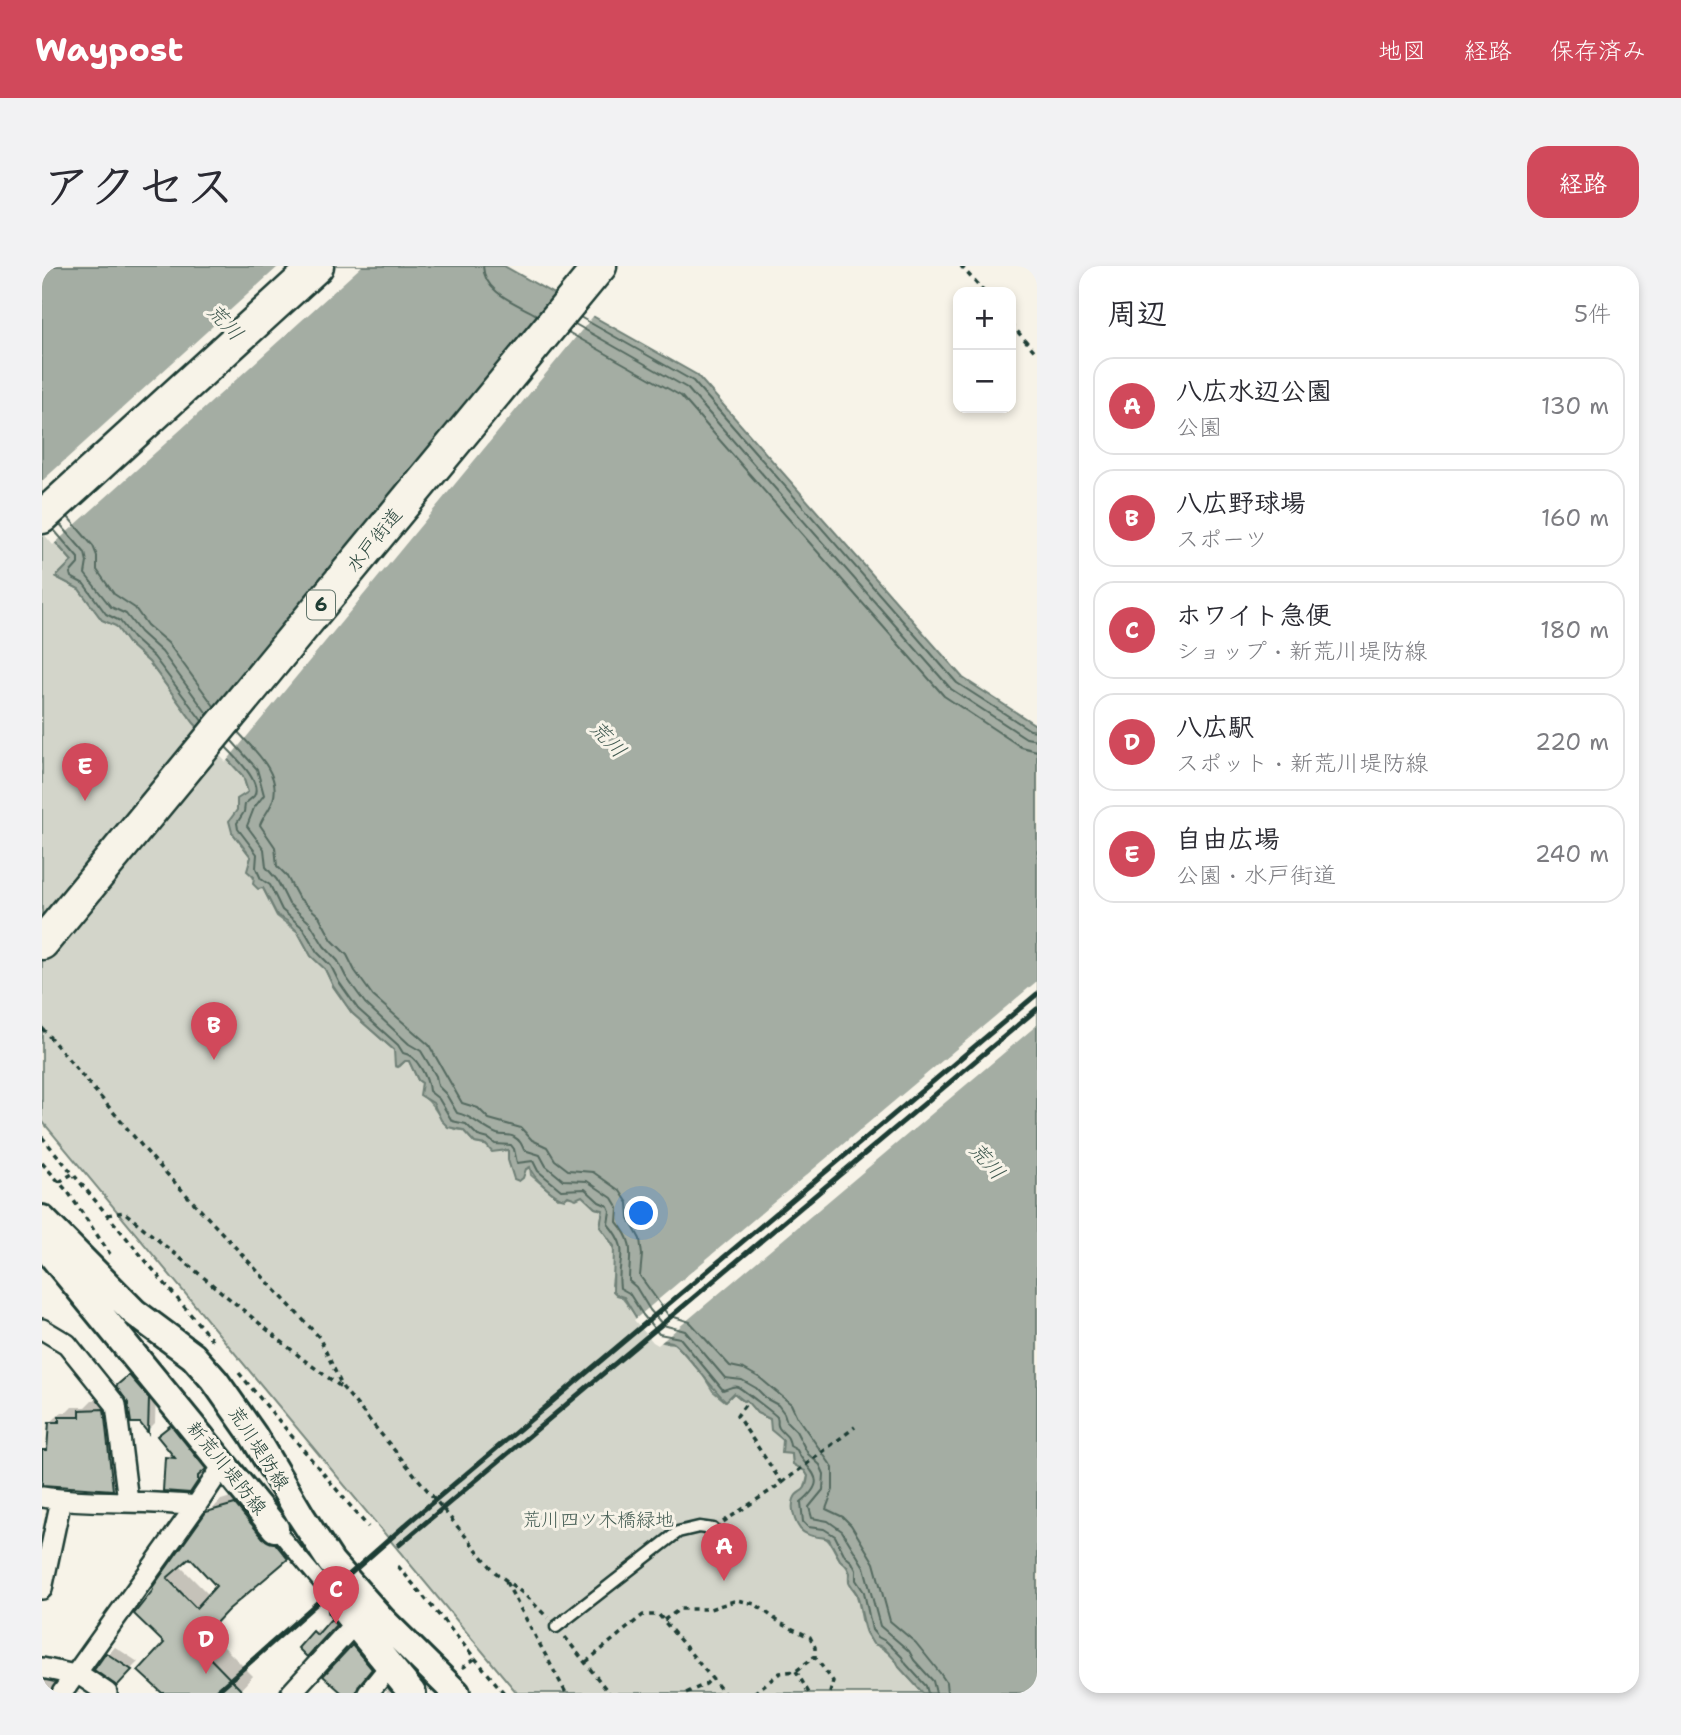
<!DOCTYPE html>
<html lang="ja">
<head>
<meta charset="utf-8">
<style>
	body { margin:0; font-family:"Shantell Sans","Klee One",sans-serif; background:#f2f2f3; color:#2b2b33 }
	.controls { position:absolute; right:21px; top:21px; display:grid; overflow:hidden; border-radius:14px; box-shadow:0 4px 10px #0003 }
	.controls button { width:63px; height:63px; display:grid; place-items:center; padding:0; border:0; border-bottom:2px solid #e1e1e2; background:#fff; color:#2b2b33; font:35px sans-serif }
	.you { position:absolute; left:600px; top:948px; width:24px; height:24px; margin:-18px; border:5px solid #fff; border-radius:50%; background:#1a73e8; box-shadow:0 0 0 10px #1a73e833 }
	.badge { display:grid; place-items:center; width:46px; height:46px; border-radius:50%; background:#d1495b; color:#fff; font-size:23px; font-weight:700 }
	.pin { position:absolute; translate:-50% -58px; filter:drop-shadow(0 2px 4px #0008) }
	.pin::after { content:''; position:absolute; top:37px; width:24px; height:21px; background:inherit; clip-path:polygon(0 0,100% 0,50% 100%) }
	.list { margin:0; padding:0; list-style:none }
	h2 { display:flex; justify-content:space-between; align-items:center; height:91px; margin:0; padding:0 28px; font-size:30px }
	h2 small { font-size:23px; font-weight:400; color:#7c7c81 }
	.list li { display:grid; grid-template-columns:46px 1fr auto; gap:21px; align-items:center; box-sizing:border-box; height:98px; margin:0 14px 14px; padding:0 14px; border:2px solid #e1e1e2; border-radius:21px }
	.list b { display:block; font-size:26px; white-space:nowrap }
	.list p { margin:0; font-size:23px; white-space:nowrap; color:#7c7c81 }
	.list em { font-size:23px; font-style:normal; color:#7c7c81 }
	.map { position:relative; flex:none; width:995px; height:1427px; overflow:hidden; border-radius:21px }
	header { display:flex; align-items:center; gap:42px; box-sizing:border-box; height:98px; padding:0 35px; background:#d1495b; color:#fff }
	header strong { font-size:33px }
	nav { display:flex; gap:38px; margin-inline-start:auto; font-size:24px }
	.intro { display:flex; align-items:center; justify-content:space-between; box-sizing:border-box; height:168px; padding:0 42px }
	h1 { margin:0; font-size:49px }
	.button { padding:18px 32px; border-radius:21px; background:#d1495b; color:#fff; font-size:24px; font-weight:700 }
	main { display:flex; gap:42px; padding:0 42px }
	aside { flex:1; background:#fff; border-radius:21px; box-shadow:0 4px 10px #0003 }
	.map>svg:first-child { display:block }
</style>
</head>
<body>
<header>
<strong>Waypost</strong>
<nav><a>地図</a><a>経路</a><a>保存済み</a></nav>
</header>
<div class="intro"><h1>アクセス</h1><a class="button">経路</a></div>
<main>
<div class="map">
<svg width="995" height="1427" viewBox="0 0 995 1427">
	<rect width="100%" height="100%" fill="#f7f3e8"/>
	<filter id="ink" filterUnits="userSpaceOnUse"><feTurbulence type="fractalNoise" baseFrequency=".0143" numOctaves="2"/><feDisplacementMap in="SourceGraphic" scale="14" xChannelSelector="R" yChannelSelector="G"/><feConvolveMatrix kernelMatrix="1 2 1 2 8 2 1 2 1" color-interpolation-filters="sRGB"/></filter>
	<g filter="url(#ink)">
		<path fill="#d3d5ca" stroke="#79897f" stroke-width="2" d="M 0,261 L 30,295 L 14,311 L 37,323 L 60,354 L 74,360 L 86,377 L 107,396 L 152,457 L 201,510 L 206,526 L 195,544 L 190,566 L 209,591 L 206,605 L 221,622 L 235,650 L 256,666 L 269,690 L 283,703 L 291,720 L 310,747 L 352,784 L 358,800 L 363,795 L 367,795 L 376,814 L 380,817 L 379,829 C 398,840 397,864 421,864 L 433,877 L 466,884 L 484,903 L 488,901 L 489,909 L 516,932 L 540,929 L 553,942 L 561,944 L 558,961 C 578,982 573,992 570,1019 C 582,1031 607,1073 621,1076 C 625,1077 629,1076 633,1077 L 661,1109 L 671,1125 L 683,1135 L 692,1127 L 701,1135 L 704,1133 L 715,1147 L 728,1153 L 750,1188 L 751,1198 L 763,1205 L 766,1210 L 762,1225 L 771,1270 C 789,1269 788,1279 797,1292 C 799,1295 802,1297 804,1300 C 809,1305 806,1310 807,1316 C 808,1321 814,1325 815,1330 C 819,1342 819,1356 824,1367 C 831,1382 853,1384 857,1401 L 881,1427 L 475,1427 L 0,855 Z"/>
		<path fill="#a4ada3" stroke="#6f8077" stroke-width="2" d="M 0,0 L 462,0 L 655,109 L 921,412 L 995,460 L 995,1427 L 881,1427 L 857,1401 L 855,1396 L 841,1381 L 831,1378 L 824,1366 L 815,1328 L 807,1316 L 808,1307 L 805,1300 L 798,1294 L 787,1273 C 779,1270 772,1272 765,1268 C 754,1264 748,1244 752,1233 C 756,1222 764,1230 766,1210 L 763,1205 L 751,1198 L 750,1188 L 740,1187 L 741,1174 L 729,1164 L 728,1153 L 715,1147 L 704,1134 L 702,1135 L 692,1127 L 684,1135 C 671,1125 640,1080 630,1076 C 625,1074 619,1076 613,1074 L 595,1053 L 582,1031 L 575,1029 L 571,1025 L 572,980 L 558,961 L 561,944 L 553,942 L 540,930 L 534,933 L 526,930 L 523,933 C 513,932 489,910 488,901 L 484,903 L 481,912 L 477,915 L 472,913 L 466,894 L 466,884 L 450,886 L 444,879 L 433,877 L 421,864 L 406,861 L 399,854 L 391,837 L 378,829 L 380,817 L 376,814 L 367,795 L 363,795 L 356,801 L 353,800 L 352,784 L 310,747 L 291,720 L 283,703 L 269,690 L 256,666 L 245,655 L 235,649 L 221,622 L 216,623 L 211,618 L 212,611 L 205,605 L 209,591 L 190,566 L 187,555 L 195,544 L 195,533 L 206,526 L 201,510 L 152,457 L 107,396 L 86,377 L 74,360 L 60,354 L 37,323 L 14,311 L 30,295 L 0,261 Z"/>
		<path fill="#f7f3e8" d="M 237,0 L 320,0 L 11,279 L 0,266 L 0,215 Z
			M 514,25 L 553,48 L 184,496 L 153,463 Z
			M 995,715 L 995,759 L 616,1079 L 611,1076 L 592,1054 Z"/>
		<path fill="#0003" fill-rule="evenodd" d="M 96,1103 L 114,1124 L 113,1157 L 106,1164 L 99,1155 L 84,1112 Z
			M 72,1133 L 80,1211 L 70,1222 L 0,1218 L 1,1185 L 8,1178 L 9,1156 L 20,1146 L 25,1146 L 30,1141 L 43,1141 L 50,1134 Z
			M 136,1152 L 181,1183 L 166,1206 L 147,1225 L 125,1192 L 130,1186 L 118,1170 Z
			M 206,1226 L 234,1260 L 246,1265 L 258,1279 L 190,1338 L 166,1365 L 211,1410 L 199,1423 L 204,1427 L 120,1427 L 124,1377 L 94,1348 L 166,1248 L 179,1234 ZM 148,1289 L 176,1320 L 168,1330 L 137,1299 Z
			M 293,1351 L 296,1355 L 265,1388 L 258,1382 L 276,1363 L 279,1366 Z
			M 318,1373 L 336,1394 L 321,1416 L 324,1427 L 305,1427 L 284,1410 Z
			M 73,1381 L 96,1396 L 75,1417 L 66,1389 Z
			M 0,1395 L 25,1424 L 39,1427 L 0,1427 Z
			M 354,1416 L 363,1427 L 344,1427 L 347,1423 Z"/>
		<g fill="none" stroke-linecap="round" stroke-linejoin="round">
			<path stroke="#546a60" stroke-width="2" d="M 441,0 C 442,27 474,37 495,49
				M 538,51 L 651,115 L 915,417 L 988,464 L 995,465
				M 533,58 L 645,122 L 909,423 L 984,472 L 995,474
				M 526,66 L 639,130 L 902,430 L 979,481 L 995,485
				M 26,251 L 51,280 L 55,290 L 55,304 L 72,328 L 93,342 L 105,359 L 126,377 L 172,440
				M 18,258 L 43,287 L 45,296 L 43,308 L 69,341 L 84,348 L 98,366 L 120,386 L 166,449
				M 12,264 L 36,292 L 36,298 L 28,307 L 29,311 L 42,318 L 64,348 L 78,355 L 91,372 L 112,391 L 160,455
				M 196,466 C 212,484 240,508 231,534 C 228,544 221,550 218,559 L 233,581 L 235,600 L 244,609 L 256,631 L 277,650 L 290,674 L 305,689 L 313,705 L 331,730 L 387,779 L 420,837 L 436,842 L 447,853 L 479,862 L 490,874 L 505,881 L 513,894 L 526,904 L 551,906 L 578,925 L 586,937 L 587,953 L 598,973 L 600,989 L 598,1010 L 626,1049 L 648,1056 L 688,1100 L 702,1103 L 718,1112 L 749,1138 L 755,1151 L 791,1202 L 791,1224 L 784,1243 L 801,1251 L 809,1259 L 832,1297 L 848,1355 L 874,1377 L 898,1407 L 904,1416 L 905,1427
				M 190,475 L 215,503 L 222,529 L 212,542 L 205,560 L 222,583 L 224,601 L 235,614 L 247,638 L 268,657 L 282,680 L 296,695 L 304,711 L 323,737 L 367,778 L 379,785 L 394,810 L 396,820 L 404,828 L 415,847 C 431,850 440,862 455,868 C 461,870 467,868 472,871 C 478,874 480,879 482,884 L 498,889 L 504,900 L 521,914 L 545,915 L 570,932 L 576,942 L 575,956 C 594,978 587,989 587,1015 L 594,1021 L 608,1044 L 621,1059 L 643,1065 L 683,1112 L 700,1114 L 714,1122 L 725,1133 L 736,1139 L 742,1147 L 745,1156 L 754,1165 L 766,1188 L 778,1199 L 782,1208 L 781,1224 L 767,1241 L 770,1252 L 786,1255 L 800,1265 L 822,1301 L 838,1360 L 867,1385 L 872,1394 L 891,1415 L 894,1427
				M 184,481 C 192,490 221,516 212,530 C 209,533 206,535 203,538 L 202,546 L 195,557 L 196,563 L 215,588 L 214,602 L 219,613 L 228,619 L 240,644 L 261,662 L 275,686 L 289,700 L 297,716 L 316,743 L 356,779 L 361,787 C 375,789 386,812 387,825 L 397,833 L 410,855 L 424,858 L 436,870 L 447,873 L 453,878 L 469,879 L 472,883 L 475,897 L 491,895 L 496,905 L 519,924 L 543,923 L 557,936 L 566,940 L 568,945 L 566,958 C 590,987 574,991 578,1022 L 587,1027 L 601,1049 L 617,1068 L 638,1072 L 681,1124 C 686,1123 691,1119 696,1121 C 700,1123 734,1149 735,1151 C 737,1157 734,1157 737,1162 C 743,1170 747,1169 748,1180 L 755,1184 C 764,1206 790,1211 759,1236 L 761,1256 L 766,1261 L 782,1263 L 793,1270 L 803,1290 L 810,1296 L 814,1304 L 814,1314 L 822,1326 L 830,1364 L 836,1371 L 845,1376 L 860,1391 L 864,1398 L 884,1420 L 886,1427"/>
		</g>
		<path fill="#bbc1b6" stroke="#1f3d34" stroke-width="2" fill-rule="evenodd" d="M 87,1109 L 107,1132 L 106,1167 L 98,1157 L 89,1157 L 86,1137 L 74,1120 Z
			M 62,1143 L 71,1224 L 0,1219 L 0,1184 L 5,1184 L 7,1156 L 17,1156 L 17,1151 L 38,1151 L 38,1144 Z
			M 129,1159 L 164,1203 L 156,1210 L 156,1215 L 148,1227 L 121,1225 L 123,1191 L 133,1192 L 115,1170 Z
			M 193,1238 L 221,1272 L 233,1277 L 246,1293 L 186,1344 L 154,1378 L 202,1427 L 120,1427 L 96,1405 L 122,1377 L 92,1348 L 111,1324 L 110,1322 L 164,1246 ZM 148,1292 L 174,1320 L 154,1342 L 125,1312 Z
			M 289,1353 L 294,1359 L 265,1391 L 256,1382 L 271,1365 L 275,1369 Z
			M 310,1379 L 330,1403 L 317,1419 L 314,1427 L 300,1427 L 281,1410 Z
			M 64,1387 L 90,1404 L 75,1420 L 52,1404 Z"/>
		<g fill="none" stroke-linecap="round" stroke-linejoin="round">
			<g stroke="#1f3d34" stroke-width="15">
				<path id="service" d="M 514,1361 L 636,1266 L 657,1261 L 671,1263 L 689,1283"/>
			</g>
			<g stroke="#1f3d34" stroke-width="19">
				<path id="pedestrian" d="M 233,1262 L 301,1343"/>
			</g>
			<g stroke="#1f3d34" stroke-width="24">
				<path id="minor" d="M 0,1063 L 25,1078 L 74,1139 L 86,1235
					M 0,1231 C 51,1239 103,1233 154,1240
					M 0,1323 L 19,1234
					M 0,1402 L 33,1409
					M 35,1407 L 65,1427
					M 20,1427 L 154,1240 L 182,1198
					M 249,1427 L 312,1358
					M 326,1427 L 348,1400"/>
			</g>
			<g stroke="#1f3d34" stroke-width="32">
				<path id="secondary" d="M 0,953 L 92,1046 L 151,1090 L 173,1115 L 211,1169 L 259,1250 L 289,1296 L 341,1355 L 414,1427
					M 0,977 L 233,1262
					M 301,1343 L 370,1427"/>
			</g>
			<g stroke="#1f3d34" stroke-width="37">
				<path id="trunk" d="M 0,251 L 275,0
					M 0,677 L 558,0"/>
			</g>
			<path stroke="#1f3d34" stroke-width="3.5" stroke-dasharray="5 5" stroke-linecap="butt" d="M 919,0 L 942,26
				M 969,58 L 995,88
				M 0,762 L 111,893 L 277,1071 L 301,1122 L 453,1306 L 482,1328 L 506,1352
				M 0,871 L 170,1074
				M 0,897 L 26,926 L 68,988
				M 17,916 L 30,908
				M 65,949 L 82,946 L 262,1094 L 299,1121
				M 197,1107 L 326,1261
				M 740,1217 L 813,1161
				M 681,1256 L 740,1217 L 695,1150 L 703,1139
				M 356,1300 L 462,1427
				M 464,1316 L 524,1427
				M 622,1354 L 638,1343 L 668,1343 L 695,1334 L 713,1338 L 740,1358 L 768,1371 L 773,1381 L 773,1391 L 791,1415 L 788,1427
				M 523,1371 L 567,1427
				M 544,1396 L 601,1349 L 617,1349 L 682,1427
				M 420,1400 L 422,1401 L 432,1393
				M 754,1405 L 767,1427
				M 644,1427 L 664,1418 L 670,1412
				M 712,1427 L 738,1407 L 754,1405 L 772,1391"/>
			<use href="#service" stroke="#f7f3e8" stroke-width="10"/>
			<use href="#pedestrian" stroke="#f7f3e8" stroke-width="14"/>
			<use href="#minor" stroke="#f7f3e8" stroke-width="19"/>
			<use href="#secondary" stroke="#f7f3e8" stroke-width="26"/>
			<use href="#trunk" stroke="#f7f3e8" stroke-width="32"/>
			<path stroke="#1f3d34" stroke-width="5" d="M 357,1279 L 995,743
				M 173,1427 L 367,1256 L 995,728"/>
		</g>
	</g>
	<g text-anchor="middle" dominant-baseline="central" stroke-width="6" stroke-linejoin="round" paint-order="stroke">
		<rect fill="#f7f3e8" stroke="#60746a" stroke-width="2" x="265" y="324.5" width="28" height="29" rx="5"/>
		<g font-size="18" font-weight="bold" fill="#1f3d34">
			<text x="279" y="339">6</text>
		</g>
		<g font-size="19" fill="#1f3d34" stroke="#f7f3e8">
			<text transform="translate(332 274) rotate(-51)">水戸街道</text>
			<text transform="translate(217 1182) rotate(57)">荒川堤防線</text>
			<text transform="translate(185 1202) rotate(51)">新荒川堤防線</text>
		</g>
		<g font-size="19" fill="#435b52" stroke="#f7f3e8">
			<text x="556" y="1253">荒川四ツ木橋緑地</text>
		</g>
		<g font-size="21" font-style="italic" fill="#405950" stroke="#f7f3e8">
			<text transform="translate(183 56) rotate(47)">荒川</text>
			<text transform="translate(566 473) rotate(47)">荒川</text>
			<text transform="translate(945 895) rotate(49)">荒川</text>
		</g>
	</g>
</svg>
<div class="controls">
<button>+</button>
<button>−</button>
</div>
<div class="you"></div>
<div class="pin badge" style="left:682px;top:1315px">A</div>
<div class="pin badge" style="left:172px;top:794px">B</div>
<div class="pin badge" style="left:294px;top:1358px">C</div>
<div class="pin badge" style="left:164px;top:1408px">D</div>
<div class="pin badge" style="left:43px;top:535px">E</div>
</div>
<aside>
<h2>周辺<small>5件</small></h2>
<ul class="list">
<li><span class="badge">A</span><div><b>八広水辺公園</b><p>公園</p></div><em>130 m</em></li>
<li><span class="badge">B</span><div><b>八広野球場</b><p>スポーツ</p></div><em>160 m</em></li>
<li><span class="badge">C</span><div><b>ホワイト急便</b><p>ショップ · 新荒川堤防線</p></div><em>180 m</em></li>
<li><span class="badge">D</span><div><b>八広駅</b><p>スポット · 新荒川堤防線</p></div><em>220 m</em></li>
<li><span class="badge">E</span><div><b>自由広場</b><p>公園 · 水戸街道</p></div><em>240 m</em></li>
</ul>
</aside>
</main>
</body>
</html>
